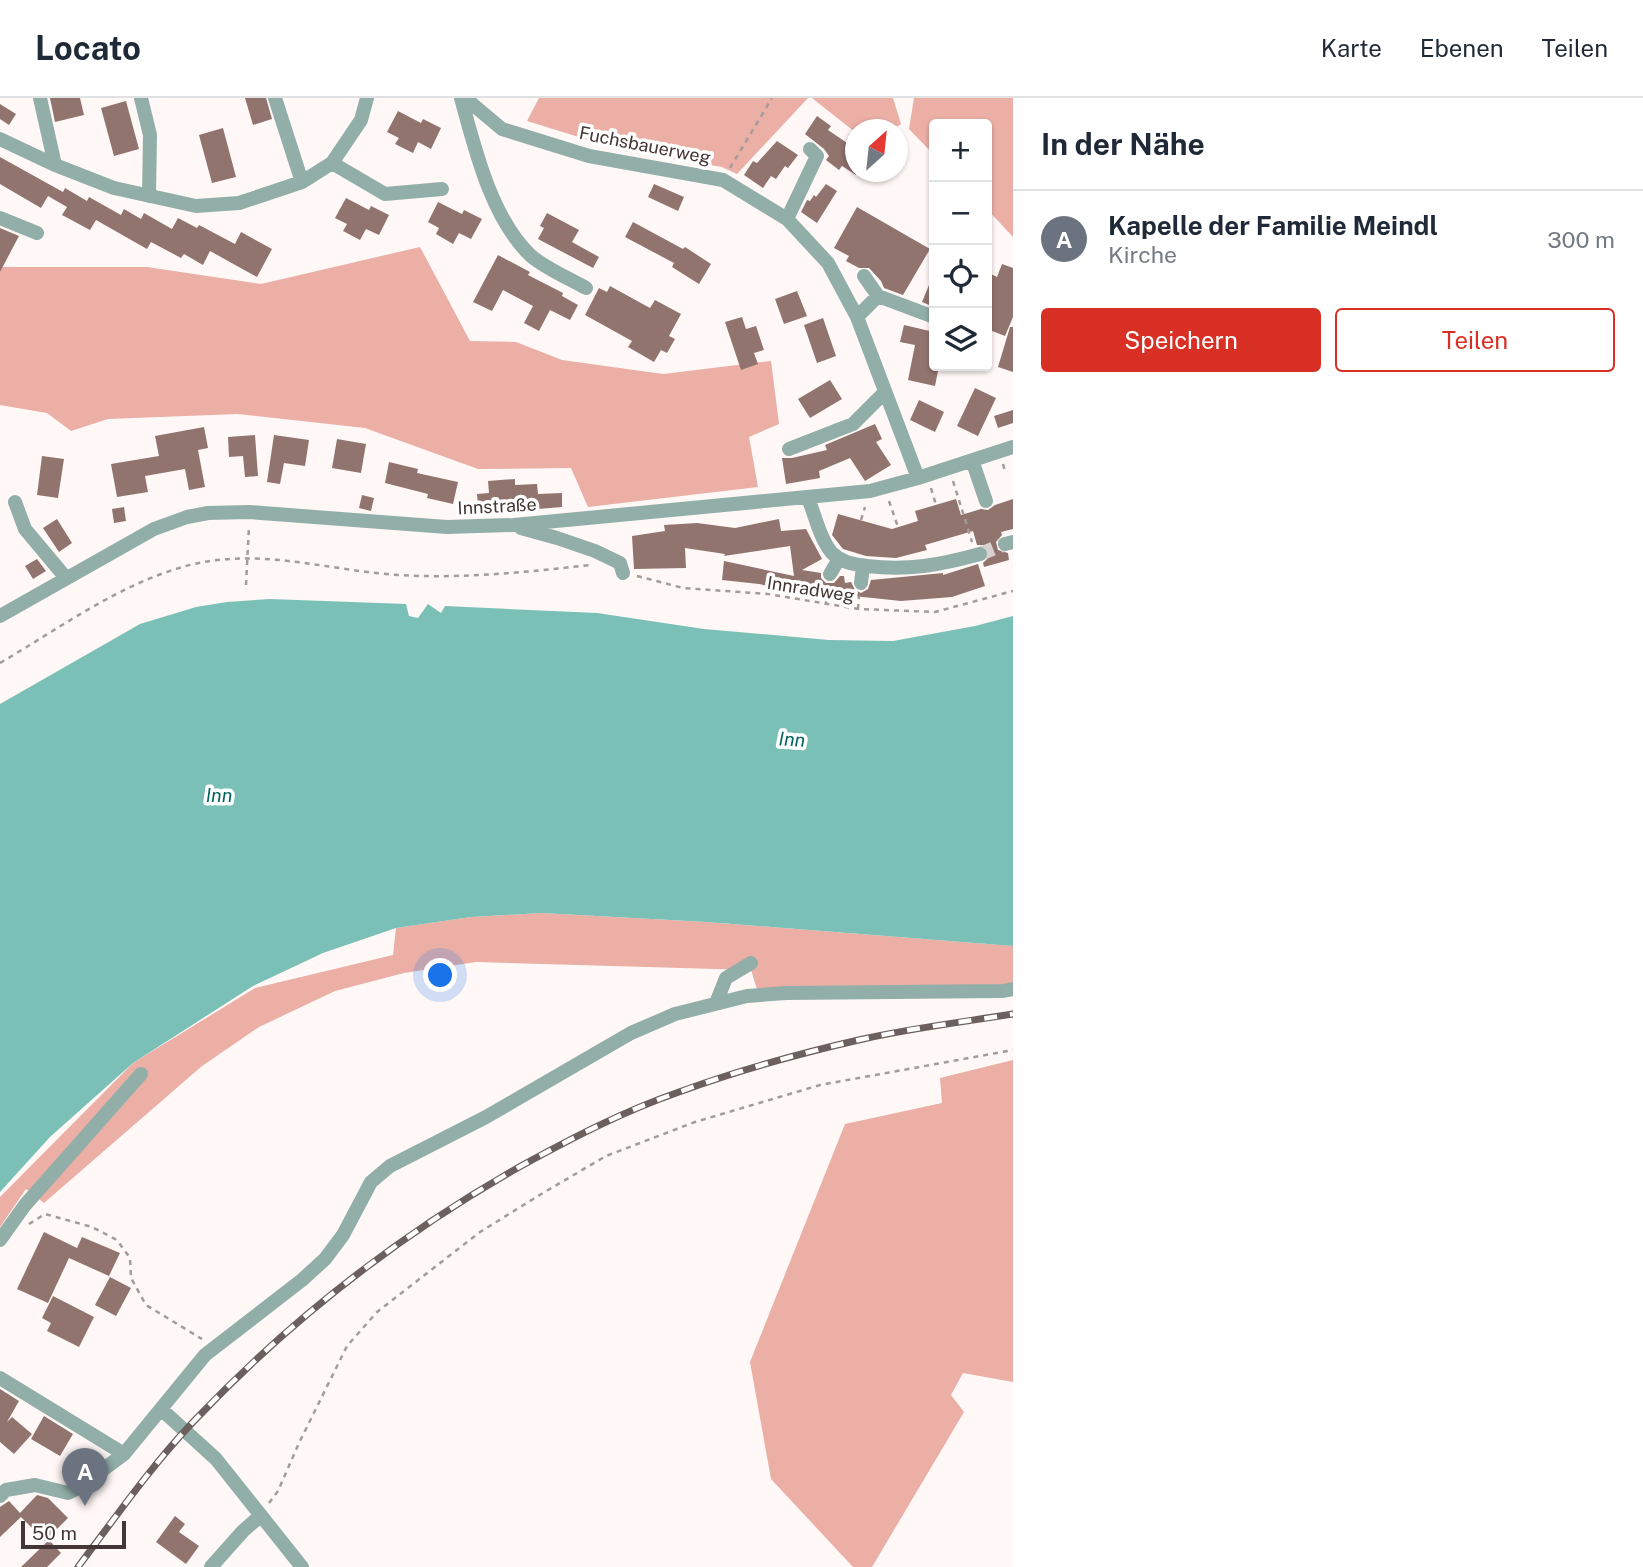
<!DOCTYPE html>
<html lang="de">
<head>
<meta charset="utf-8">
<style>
	body { margin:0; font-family:"Public Sans",sans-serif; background:#f2f2f3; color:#1f2937 }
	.controls { position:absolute; right:21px; top:21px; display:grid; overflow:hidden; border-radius:7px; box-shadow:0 2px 5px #0004 }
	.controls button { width:63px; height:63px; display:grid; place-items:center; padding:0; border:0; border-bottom:2px solid #e0e1e3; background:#fff; color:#1f2937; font:35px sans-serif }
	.compass { position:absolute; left:845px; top:21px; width:63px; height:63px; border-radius:50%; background:#fff; box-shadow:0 2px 5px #0004; rotate:27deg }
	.scale { position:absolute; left:21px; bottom:18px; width:105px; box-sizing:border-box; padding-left:7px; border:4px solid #433634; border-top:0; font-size:19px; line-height:24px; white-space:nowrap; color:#433634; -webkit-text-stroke:5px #fff; paint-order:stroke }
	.you { position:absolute; left:441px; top:878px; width:24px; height:24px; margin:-18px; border:5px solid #fff; border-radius:50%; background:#1a73e8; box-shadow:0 0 0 10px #1a73e833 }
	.badge { display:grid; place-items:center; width:46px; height:46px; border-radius:50%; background:#d93025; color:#fff; font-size:23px; font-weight:700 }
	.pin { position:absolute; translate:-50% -58px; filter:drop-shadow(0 2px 4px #0008) }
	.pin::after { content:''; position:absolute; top:37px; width:24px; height:21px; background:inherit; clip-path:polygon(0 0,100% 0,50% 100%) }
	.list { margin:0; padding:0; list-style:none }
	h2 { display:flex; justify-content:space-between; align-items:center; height:91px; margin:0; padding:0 28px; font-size:30px }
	h2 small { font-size:23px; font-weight:400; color:#747a83 }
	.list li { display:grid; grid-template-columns:46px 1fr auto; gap:21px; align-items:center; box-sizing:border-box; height:98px; padding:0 28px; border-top:2px solid #e0e1e3 }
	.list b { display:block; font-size:26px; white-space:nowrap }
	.list p { margin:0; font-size:23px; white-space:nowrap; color:#747a83 }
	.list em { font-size:23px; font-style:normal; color:#747a83 }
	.actions { display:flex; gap:14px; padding:21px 28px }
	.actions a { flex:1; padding:16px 0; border:2px solid #d93025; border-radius:7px; text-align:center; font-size:24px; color:#d93025 }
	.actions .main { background:#d93025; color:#fff }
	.icon { flex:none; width:38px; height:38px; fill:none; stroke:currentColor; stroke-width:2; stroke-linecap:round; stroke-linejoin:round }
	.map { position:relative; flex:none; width:1013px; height:1469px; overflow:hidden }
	header { display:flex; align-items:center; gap:42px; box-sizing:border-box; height:98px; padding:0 35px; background:#fff; border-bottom:2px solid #e0e1e3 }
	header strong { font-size:33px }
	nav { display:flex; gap:38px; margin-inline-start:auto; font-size:24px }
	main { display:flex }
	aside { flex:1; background:#fff }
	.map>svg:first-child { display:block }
</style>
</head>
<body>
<header>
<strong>Locato</strong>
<nav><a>Karte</a><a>Ebenen</a><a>Teilen</a></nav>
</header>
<main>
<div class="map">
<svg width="1013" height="1469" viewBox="0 0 1013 1469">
	<rect width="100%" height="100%" fill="#fff8f6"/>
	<path fill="#ebafa6" d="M 539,0 L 808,0 L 737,76 L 722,69 L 624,53 L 527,23 Z
		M 812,0 L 893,0 L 901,26 L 893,31 L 856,32 L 855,34 Z
		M 914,0 L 1013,0 L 1013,139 L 987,111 L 987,26 L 934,26 L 934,57 L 909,31 Z
		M 420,149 L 470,243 L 516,244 L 562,262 L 663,276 L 771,263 L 779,326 L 749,339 L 758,389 L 588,409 L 571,370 L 478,371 L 365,330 L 238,316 L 108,321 L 71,333 L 47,315 L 0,307 L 0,169 L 147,169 L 261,186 Z
		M 541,815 L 707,824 L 1013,848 L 1013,896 L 757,891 L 751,872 L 476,864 L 404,875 L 335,893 L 259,929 L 202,968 L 44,1105 L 26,1091 L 0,1129 L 0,1099 L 133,965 L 255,890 L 393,857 L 396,830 L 471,819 Z
		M 1013,962 L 1013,1284 L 963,1275 L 951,1297 L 964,1314 L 872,1469 L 853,1469 L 771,1381 L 750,1264 L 845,1026 L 942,1005 L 940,980 Z"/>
	<path fill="#7bc0b6" d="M 270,501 L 406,506 L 409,518 L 418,520 L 428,506 L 441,515 L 445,508 L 597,515 L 704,531 L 829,542 L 893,543 L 975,528 L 1013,518 L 1013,848 L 707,824 L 541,815 L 471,819 L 396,830 L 323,855 L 253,888 L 133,965 L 50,1039 L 0,1094 L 0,606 L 140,526 L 196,509 L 227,504 Z"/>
	<path fill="#92746f" d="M 50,0 L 80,0 L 84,17 L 55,24 Z
		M 245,0 L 266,0 L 272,21 L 253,27 Z
		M 126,3 L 139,51 L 114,58 L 101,10 Z
		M 0,6 L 16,16 L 9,27 L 0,21 Z
		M 398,13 L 421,25 L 423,21 L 441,30 L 431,51 L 418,44 L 413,55 L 395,46 L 399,40 L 387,34 Z
		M 817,18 L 831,28 L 828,32 L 856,51 L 856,77 L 842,68 L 839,72 L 826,62 L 829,58 L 824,51 L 805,36 Z
		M 223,30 L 236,79 L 212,85 L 199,37 Z
		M 777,43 L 798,57 L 788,70 L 785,68 L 776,81 L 771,78 L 763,90 L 744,77 L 753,63 L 757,65 Z
		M 0,59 L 63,94 L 65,90 L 87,103 L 89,99 L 121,117 L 124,111 L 141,121 L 144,115 L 172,131 L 178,120 L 197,130 L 199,127 L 235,146 L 241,134 L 272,151 L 257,179 L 210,153 L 203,167 L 184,156 L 181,160 L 151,144 L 147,151 L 96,122 L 90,132 L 62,117 L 67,109 L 48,98 L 41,110 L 0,86 Z
		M 654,86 L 684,99 L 678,113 L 648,99 Z
		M 826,86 L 837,93 L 817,125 L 801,114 L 807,102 L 810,103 L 814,97 L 816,99 Z
		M 346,100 L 369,112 L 371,108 L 389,117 L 379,137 L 366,131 L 360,142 L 343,133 L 347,126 L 335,120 Z
		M 438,104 L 462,116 L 464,112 L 482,121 L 471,141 L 459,135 L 453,146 L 436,136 L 439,130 L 428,124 Z
		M 857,109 L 930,151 L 903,197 L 884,190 L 881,183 L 869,170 L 859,170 L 846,163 L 849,158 L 834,150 Z
		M 547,115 L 579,132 L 572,144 L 599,159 L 593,170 L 538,141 L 544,130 L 540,128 Z
		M 633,124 L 683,151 L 685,149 L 711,166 L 699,186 L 672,169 L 674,165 L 625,139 Z
		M 0,130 L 19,138 L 0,174 Z
		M 498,157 L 530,174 L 528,177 L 563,195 L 562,198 L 578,207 L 570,222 L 550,212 L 539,233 L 524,225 L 533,208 L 503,192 L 492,213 L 473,204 Z
		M 1002,166 L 1013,170 L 1013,219 L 1005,238 L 987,231 L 987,174 L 997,179 Z
		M 934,175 L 934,209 L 922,204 Z
		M 610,188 L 650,210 L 655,202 L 681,216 L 669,238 L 675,241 L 667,255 L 661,252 L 654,264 L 628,249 L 632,243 L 585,217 L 599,190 L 607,194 Z
		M 797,193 L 807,218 L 784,226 L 775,201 Z
		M 742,219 L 746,231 L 756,228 L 764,252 L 754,255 L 758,266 L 741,272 L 725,224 Z
		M 823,220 L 836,258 L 817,265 L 804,227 Z
		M 904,227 L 934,234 L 934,268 L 939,268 L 935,288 L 908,282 L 915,247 L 900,244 Z
		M 1010,229 L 1013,229 L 1013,274 L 998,269 Z
		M 830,282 L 842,301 L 810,320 L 798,301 Z
		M 975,290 L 996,300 L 978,338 L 957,328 Z
		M 919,302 L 944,314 L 935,334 L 910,322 Z
		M 1013,312 L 1013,325 L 998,330 L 994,318 Z
		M 875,326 L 882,341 L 876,344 L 891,367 L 865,383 L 850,360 L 819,373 L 820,380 L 786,386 L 782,360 L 792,360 L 827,352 L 825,347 Z
		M 204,329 L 208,350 L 198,352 L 205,389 L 189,392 L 185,371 L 145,378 L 148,394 L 117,399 L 111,366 L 159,358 L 155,338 Z
		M 255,337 L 258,378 L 245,379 L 243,358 L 229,359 L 228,339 Z
		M 274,337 L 309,342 L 305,368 L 284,365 L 280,386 L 267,384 Z
		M 337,341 L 366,346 L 361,375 L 332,370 Z
		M 42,358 L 64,361 L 58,400 L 37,397 Z
		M 389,364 L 418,371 L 417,375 L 458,384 L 453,406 L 427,400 L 428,396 L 385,385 Z
		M 515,381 L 515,387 L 537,386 L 538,396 L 562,395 L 562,409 L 538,411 L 539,413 L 490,416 L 490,407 L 478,407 L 477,396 L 489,395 L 488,383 Z
		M 362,397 L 374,400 L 371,413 L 359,410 Z
		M 956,401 L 961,417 L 981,411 L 988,412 L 995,407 L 1013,401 L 1013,431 L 1001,434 L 1002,437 L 996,444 L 998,452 L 1008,455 L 1009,462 L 984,469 L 983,465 L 989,459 L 989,453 L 983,447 L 977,447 L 973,433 L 925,447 L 927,452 L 896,460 L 866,458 L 843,451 L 832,437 L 838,416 L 892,431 L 918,423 L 915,413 Z
		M 124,409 L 126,423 L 114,425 L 112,411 Z
		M 57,421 L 72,445 L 59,454 L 43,430 Z
		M 779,421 L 781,433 L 806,431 L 822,461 L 802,472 L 821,475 L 821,480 L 826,485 L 834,485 L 840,478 L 844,478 L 845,485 L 851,484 L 855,492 L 861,495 L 868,491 L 871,482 L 943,475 L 943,477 L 978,466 L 985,488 L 952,499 L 901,503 L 825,495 L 824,500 L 759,486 L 722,482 L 724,463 L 794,478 L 790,448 L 724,458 L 725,456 L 685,450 L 686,470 L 634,471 L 632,438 L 665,433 L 664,427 L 697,425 L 735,430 Z
		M 37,461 L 46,473 L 33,481 L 25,468 Z
		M 44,1134 L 77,1150 L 82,1139 L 120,1155 L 109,1178 L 69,1160 L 48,1205 L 17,1191 Z
		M 110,1179 L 131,1190 L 116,1218 L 95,1207 Z
		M 53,1198 L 94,1219 L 79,1249 L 47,1233 L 51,1225 L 42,1220 Z
		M 0,1291 L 19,1303 L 7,1324 L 12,1319 L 32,1336 L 14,1356 L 0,1344 Z
		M 44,1318 L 73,1336 L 60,1358 L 31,1341 Z
		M 37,1397 L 48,1400 L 68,1420 L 45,1443 L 21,1419 L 0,1439 L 0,1409 L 9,1403 L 20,1415 Z
		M 175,1418 L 185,1426 L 179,1434 L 199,1448 L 186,1466 L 156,1444 Z
		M 49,1442 L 61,1455 L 47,1469 L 21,1469 Z"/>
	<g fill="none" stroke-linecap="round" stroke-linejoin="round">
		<path stroke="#d9d1cf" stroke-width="14" stroke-dasharray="14 7" stroke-linecap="butt" d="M 980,456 L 1005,446"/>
		<path stroke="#a59b99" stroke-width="2.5" stroke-dasharray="5 5" stroke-linecap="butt" d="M 730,70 L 772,0
			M 1003,366 L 1005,373
			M 953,383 L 972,444
			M 931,390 L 936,407
			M 889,403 L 898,429
			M 861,422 L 865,409
			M 637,478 L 683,490 L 768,496 L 858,511 L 935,514 L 1013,493
			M 246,487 L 249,428
			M 826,506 L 828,489
			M 858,511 L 859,498
			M 0,565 C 60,530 125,482 194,466 C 264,450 330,473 399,477 C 463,481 527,474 590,467
			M 29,1126 L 45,1116 L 92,1129 L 117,1142 L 130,1160 L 131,1180 L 146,1207 L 202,1241
			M 269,1405 L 278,1393 L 299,1345 L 347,1248 L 377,1214 L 480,1134 L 543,1095 L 606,1058 L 695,1024 L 820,987 L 1013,952"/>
		<path stroke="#92aea9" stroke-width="14" d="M 40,0 L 55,67
			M 141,0 L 150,37 L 149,98
			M 275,0 L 302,84
			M 461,0 C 475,51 491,119 530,157 C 543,169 570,181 586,190
			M 465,0 L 502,31 L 589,58 L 723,82 L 787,121 L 828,165 L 857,219 L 918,380
			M 0,41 L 55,67 L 114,90 L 196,108 L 239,105 L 302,84 L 332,65 L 361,22 L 367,0
			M 332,65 L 385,96 L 442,91
			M 0,120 L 37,135
			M 787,121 L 817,58 L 810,51
			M 864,178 L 878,198
			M 857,219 L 878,198 L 934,219
			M 789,351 L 853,326 L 885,294
			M 972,362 L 986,403
			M 808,400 C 815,417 820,441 832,455 C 842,465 854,466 867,468 C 908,473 940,467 980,456
			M 15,404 L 25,431 L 66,480
			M 521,430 L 557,440 L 595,453 L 620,465 L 623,475
			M 1005,446 L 1013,444
			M 830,476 L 839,461
			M 861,485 L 863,468
			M 0,518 L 154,431 L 187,419 L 208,415 L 249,414 L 447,429 L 514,427 L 870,393 L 918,380 L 1013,349
			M 716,905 L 726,880 L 751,865
			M 0,1142 L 25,1107 L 141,976
			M 0,1280 L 124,1356
			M 161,1311 L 216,1361 L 302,1469
			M 0,1398 L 6,1392 L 35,1387 L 68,1395 L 78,1390 L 124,1356 L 205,1257 L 302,1182 L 325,1161 L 343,1137 L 371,1084 L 390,1068 L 486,1019 L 631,935 L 675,916 L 747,898 L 786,895 L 1003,893 L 1013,891
			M 211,1469 L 243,1433 L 260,1418"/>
		<g stroke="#6c605e" stroke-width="7">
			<path id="rail" d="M 78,1469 C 115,1420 151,1368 194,1323 C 290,1222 399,1137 521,1068 C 572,1040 624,1013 679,994 C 739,972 801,955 863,941 C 912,930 963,924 1013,916"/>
		</g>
		<use href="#rail" stroke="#fff" stroke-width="4.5" stroke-dasharray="13" stroke-linecap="butt"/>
	</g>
	<g text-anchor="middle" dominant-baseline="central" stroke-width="7" stroke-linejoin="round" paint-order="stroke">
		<g font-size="18" fill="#433634" stroke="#fff">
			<text transform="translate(645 47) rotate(11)">Fuchsbauerweg</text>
			<text transform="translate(497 408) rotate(-3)">Innstraße</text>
			<text transform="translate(811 491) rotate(9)">Innradweg</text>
		</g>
		<g font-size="19" font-style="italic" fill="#00665d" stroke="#fff">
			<text transform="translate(792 641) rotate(3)">Inn</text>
			<text x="219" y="697">Inn</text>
		</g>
	</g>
</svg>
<div class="controls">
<button>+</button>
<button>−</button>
<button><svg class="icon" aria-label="locate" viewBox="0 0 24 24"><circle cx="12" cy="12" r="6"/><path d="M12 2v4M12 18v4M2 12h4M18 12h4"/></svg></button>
<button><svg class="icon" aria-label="layers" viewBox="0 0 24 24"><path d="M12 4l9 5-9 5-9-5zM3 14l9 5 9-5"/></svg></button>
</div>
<svg class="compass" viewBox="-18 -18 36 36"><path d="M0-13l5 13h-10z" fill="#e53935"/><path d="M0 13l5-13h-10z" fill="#747a83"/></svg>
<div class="scale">50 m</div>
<div class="you"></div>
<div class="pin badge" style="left:85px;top:1408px;background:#6b7280">A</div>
</div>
<aside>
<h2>In der Nähe<small></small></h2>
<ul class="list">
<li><span class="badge" style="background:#6b7280">A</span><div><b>Kapelle der Familie Meindl</b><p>Kirche</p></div><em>300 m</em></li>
</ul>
<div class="actions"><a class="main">Speichern</a><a>Teilen</a></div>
</aside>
</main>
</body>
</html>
